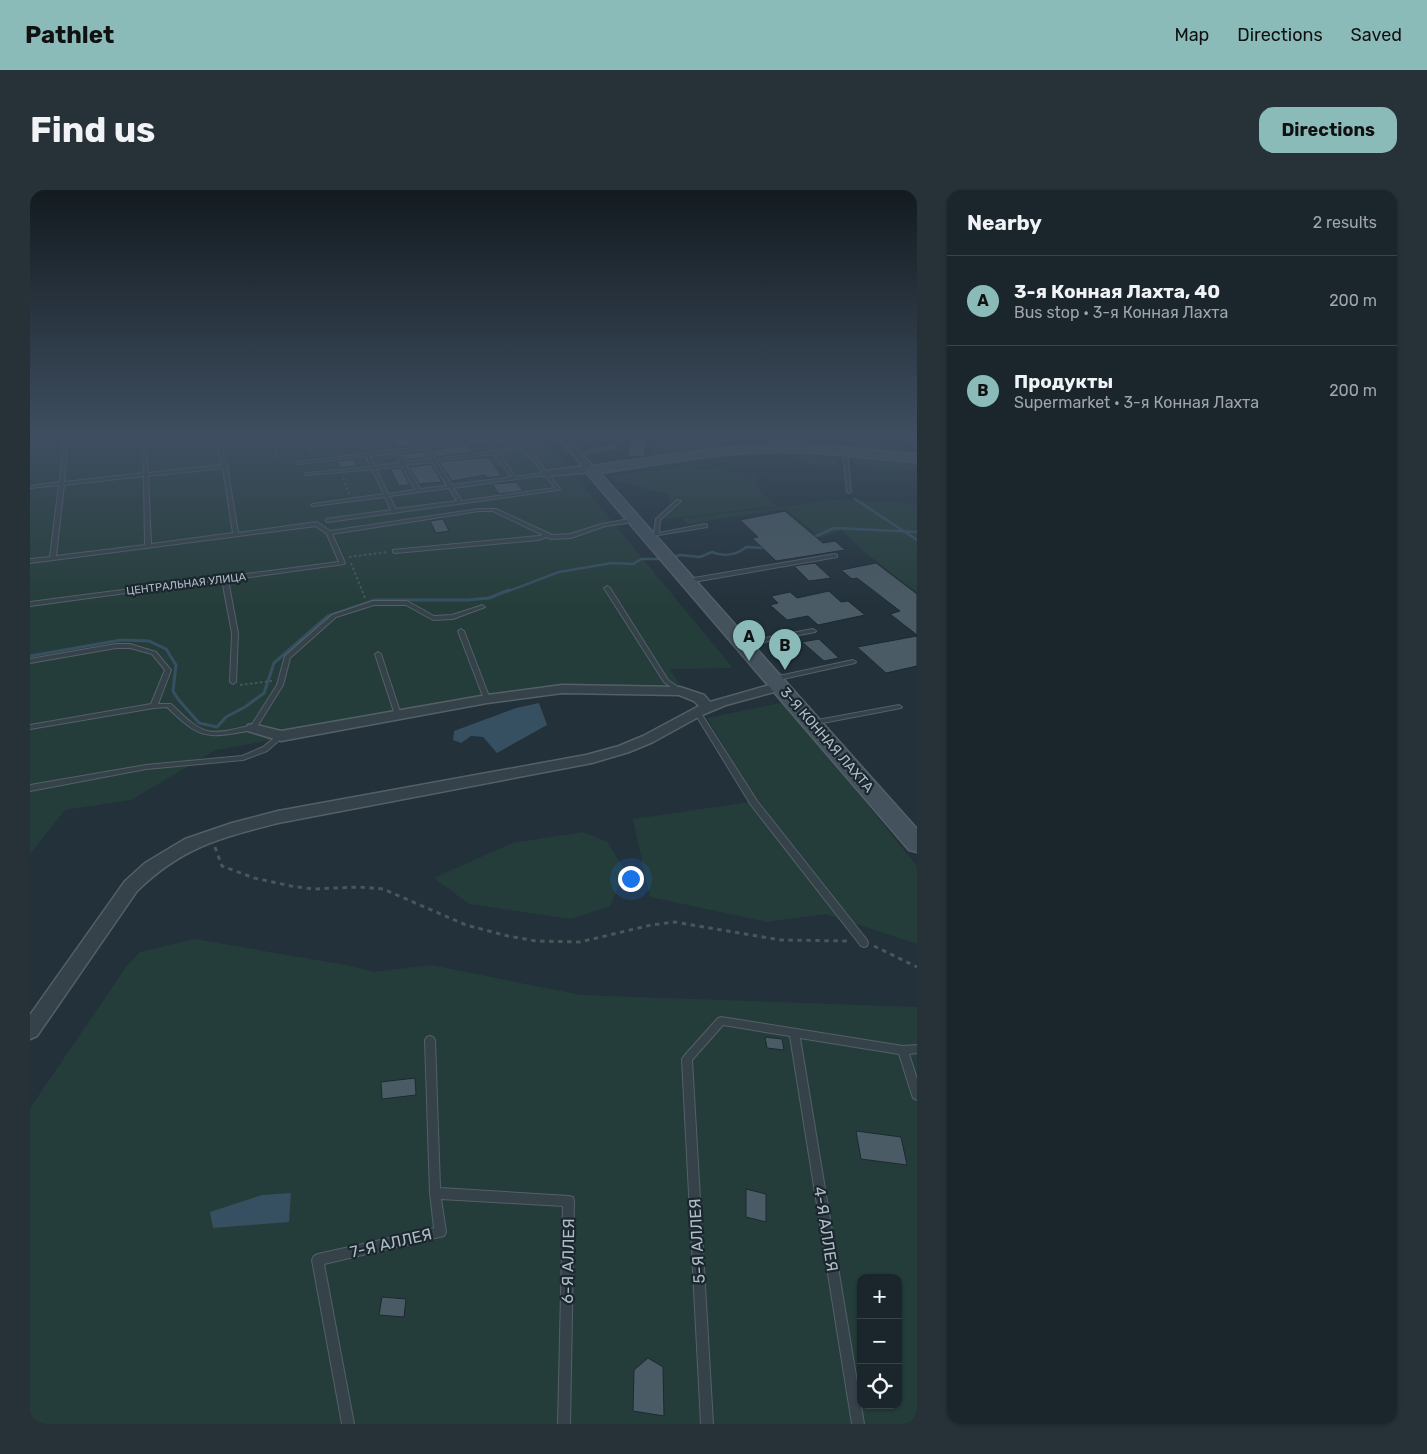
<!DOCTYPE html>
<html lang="en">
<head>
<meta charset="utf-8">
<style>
	body { margin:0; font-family:Rubik,sans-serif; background:#273138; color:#f1f3f6 }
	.controls { position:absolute; right:15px; bottom:15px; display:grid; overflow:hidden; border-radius:10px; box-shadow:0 1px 4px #0004 }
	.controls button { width:45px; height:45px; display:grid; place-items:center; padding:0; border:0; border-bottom:1px solid #384248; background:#1a252c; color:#f1f3f6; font:25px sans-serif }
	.you { position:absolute; left:600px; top:688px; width:18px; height:18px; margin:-12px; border:4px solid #fff; border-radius:50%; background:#1a73e8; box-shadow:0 0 0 8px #1a73e833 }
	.badge { display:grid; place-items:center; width:32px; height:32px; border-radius:50%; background:#8bbbb9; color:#111; font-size:16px; font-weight:700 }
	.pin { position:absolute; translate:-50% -41px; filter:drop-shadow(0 1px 2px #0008) }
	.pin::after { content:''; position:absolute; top:26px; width:18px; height:15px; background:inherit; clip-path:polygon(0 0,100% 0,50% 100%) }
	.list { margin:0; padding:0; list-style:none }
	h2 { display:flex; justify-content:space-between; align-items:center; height:65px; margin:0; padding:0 20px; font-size:21px }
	h2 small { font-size:16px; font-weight:400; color:#9fa5a9 }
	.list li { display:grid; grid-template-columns:32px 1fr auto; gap:15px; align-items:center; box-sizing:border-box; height:90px; padding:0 20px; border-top:1px solid #384248 }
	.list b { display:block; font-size:19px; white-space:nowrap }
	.list p { margin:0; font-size:16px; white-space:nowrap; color:#9fa5a9 }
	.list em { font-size:16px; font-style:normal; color:#9fa5a9 }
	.icon { flex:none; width:28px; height:28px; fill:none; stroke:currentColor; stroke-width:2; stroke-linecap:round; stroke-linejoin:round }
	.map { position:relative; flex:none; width:887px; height:1234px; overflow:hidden; border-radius:15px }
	header { display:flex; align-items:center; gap:30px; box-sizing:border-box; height:70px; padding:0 25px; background:#8bbbb9; color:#111 }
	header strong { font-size:24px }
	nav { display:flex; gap:28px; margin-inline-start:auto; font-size:18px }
	.intro { display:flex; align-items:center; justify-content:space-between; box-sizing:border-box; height:120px; padding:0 30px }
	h1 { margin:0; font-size:35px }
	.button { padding:12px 22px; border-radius:15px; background:#8bbbb9; color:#111; font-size:18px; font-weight:700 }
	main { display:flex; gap:30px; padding:0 30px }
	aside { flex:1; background:#1a252c; border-radius:15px; box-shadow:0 1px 4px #0004 }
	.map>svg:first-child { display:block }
</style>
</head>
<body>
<header>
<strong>Pathlet</strong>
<nav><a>Map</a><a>Directions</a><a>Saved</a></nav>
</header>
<div class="intro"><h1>Find us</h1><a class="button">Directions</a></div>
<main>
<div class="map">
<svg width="887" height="1234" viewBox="0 0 887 1234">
	<rect width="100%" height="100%" fill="#22313a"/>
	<path fill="#253d3a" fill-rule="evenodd" d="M 0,244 L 510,244 L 703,478 L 640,479 L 651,496 L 534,499 L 186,560 L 101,610 L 35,620 L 0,664 Z
		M 625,244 L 843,244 C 856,255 871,261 887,261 L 887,266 L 745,255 L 618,267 Z
		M 770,265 L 803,267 L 807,273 L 805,277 C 794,277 775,276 767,268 Z
		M 826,267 L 887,274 L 887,279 C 867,283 840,284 823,273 Z
		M 662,276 C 671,283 676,281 686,277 L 696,282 L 726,284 L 727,298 L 747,316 L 636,329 L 629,325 L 641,312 L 638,304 L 587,291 L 583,286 Z
		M 800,310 L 869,312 L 887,316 L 887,403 L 832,360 L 811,340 L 790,348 L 756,319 L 658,334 L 652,328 L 752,317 Z
		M 755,512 L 887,676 L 887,754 L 796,724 L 737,732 L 620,707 L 603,629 L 727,611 L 677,528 Z
		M 553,642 L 578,652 L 595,682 L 580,716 L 541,729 L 439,714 L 404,688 L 482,653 Z
		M 165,749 L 316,775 L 344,782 L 401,775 L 551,805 L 887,817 L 887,1234 L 0,1234 L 0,918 L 96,777 L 110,762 ZM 831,1088 L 868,1088 L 868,1215 L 831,1215 Z"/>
	<path fill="#365061" d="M 509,513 L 517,535 L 467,563 L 453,547 L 441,546 L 431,553 L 423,550 L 424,541 L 486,518 Z
		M 261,1003 L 259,1032 L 183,1038 L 180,1022 L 232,1005 Z"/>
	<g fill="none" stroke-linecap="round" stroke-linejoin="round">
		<path stroke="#365061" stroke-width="2.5" d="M 825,309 L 887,350
			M 780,349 L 804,338 L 887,342
			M 641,368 L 650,365 L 670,367 L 682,362 C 693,367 707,365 716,357 L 736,358
			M 476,402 L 529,382 L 582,373 L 603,374 L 611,369 L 635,369"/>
		<path stroke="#365061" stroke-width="3" d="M 0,466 L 91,450 L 119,451 L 136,459 L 146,475 L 143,501 L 148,509 L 169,533 L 187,537 L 196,527 L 215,517 L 234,503 L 244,473 L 298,426 L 345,410 L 438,410 L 459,408 L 479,400"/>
	</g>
	<path fill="#4a5b65" stroke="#1d2931" d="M 378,244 L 383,253 L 432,248 L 434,250 L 367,258 L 360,245 Z
		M 603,244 L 609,244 L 617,253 L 614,267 L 597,266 Z
		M 438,255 L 443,262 L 406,267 L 401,260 Z
		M 393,261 L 397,267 L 376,270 L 372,264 Z
		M 447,268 L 459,268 L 472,286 L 457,288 L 455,285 L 422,291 L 409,272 Z
		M 324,269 L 327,276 L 310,278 L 307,271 Z
		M 401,274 L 412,292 L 389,294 L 379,277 Z
		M 371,278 L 380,295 L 369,296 L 360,279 Z
		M 486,292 L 493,301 L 469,304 L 462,294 Z
		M 755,321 L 793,353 L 805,351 L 815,360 L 746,371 L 722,348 L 728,347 L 710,330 Z
		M 413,329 L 419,341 L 406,343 L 400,331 Z
		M 785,373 L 801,388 L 779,391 L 764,376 Z
		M 846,373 L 887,404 L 887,445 L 860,424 L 870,421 L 827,388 L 822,389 L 811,380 Z
		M 799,401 L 811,412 L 818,411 L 835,425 L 788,435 L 778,426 L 757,430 L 740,415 L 748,413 L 741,406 L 760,402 L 767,408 Z
		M 887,446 L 887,476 L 856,483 L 827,457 Z
		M 789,449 L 809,468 L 794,471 L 772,452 Z
		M 735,847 L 752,849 L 754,860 L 737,858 Z
		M 385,888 L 386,905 L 352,909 L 351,892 Z
		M 826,941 L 871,947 L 877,975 L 831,969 Z
		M 716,999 L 736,1004 L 736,1032 L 716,1027 Z
		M 352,1107 L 376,1109 L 374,1127 L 349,1125 Z
		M 618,1168 L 633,1177 L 634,1226 L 603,1221 L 604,1180 Z"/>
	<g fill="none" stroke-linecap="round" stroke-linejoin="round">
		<g stroke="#546068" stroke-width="2">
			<path id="lane" d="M 20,244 L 31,244 L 6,249 L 4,248 Z
				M 34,244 L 38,244 L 34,292 L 114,283 L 110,244 L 114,244 L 118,283 L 192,275 L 184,244 L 188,244 L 197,276 L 208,343 L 287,332 L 300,341 L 449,319 L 466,319 L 522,345 L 540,344 L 572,334 L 604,328 L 607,330 L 604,332 L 575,336 L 541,348 L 521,349 L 517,347 L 508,350 L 365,363 L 363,362 L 363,360 L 508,346 L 513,345 L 463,321 L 449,321 L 302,344 L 315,373 L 314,374 L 198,390 L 208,443 L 206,492 L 203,494 L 200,492 L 202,443 L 192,390 L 0,416 L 0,412 L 309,372 L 297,344 L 286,336 L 0,373 L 0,369 L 20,367 L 29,295 L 0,298 L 0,296 L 30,292 ZM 193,278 L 203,343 L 121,354 L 118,286 ZM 114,286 L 115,355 L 26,366 L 34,295 Z
				M 272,244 L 276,244 L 282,261 L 278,260 Z
				M 347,244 L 351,244 L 357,254 L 357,255 L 353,255 Z
				M 414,244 L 418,244 L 420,247 L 416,248 Z
				M 456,249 C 465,249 473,250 482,252 C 487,254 492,257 498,257 L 498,258 L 497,259 L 507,269 L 530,299 L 528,300 L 298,332 L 296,331 L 296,329 L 361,320 L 355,307 L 283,316 L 281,315 L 283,314 L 354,304 L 342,279 L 277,285 L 275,284 L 277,283 L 341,277 L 336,266 L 268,274 L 266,273 L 268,272 ZM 456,251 L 470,252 L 488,258 L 405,269 L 398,258 ZM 394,259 L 400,269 L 375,272 L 369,262 ZM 492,260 L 504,271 L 513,283 L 486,287 L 468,263 ZM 365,263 L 370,273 L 345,276 L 340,266 ZM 464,264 L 482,287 L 422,295 L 406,271 ZM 402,272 L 417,296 L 390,299 L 376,275 ZM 372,276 L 385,300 L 358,304 L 346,279 ZM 515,285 L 525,298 L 432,311 L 423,298 ZM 419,298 L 427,311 L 366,319 L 359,306 Z
				M 583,255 L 585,256 L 585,257 L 547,266 L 545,265 Z
				M 813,261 L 817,262 L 821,302 L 819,303 L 817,302 Z
				M 647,310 L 651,311 L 630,330 L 629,343 L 675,334 L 677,335 L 677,337 L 616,347 L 616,345 L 624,343 L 626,329 Z
				M 805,364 L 807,365 L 807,367 L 658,393 L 655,391 L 658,389 Z
				M 577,396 L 580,398 L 638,490 L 652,500 L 653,501 L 652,502 L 648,502 L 634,492 L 574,398 Z
				M 343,411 L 377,411 L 404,426 L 422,425 L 450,416 L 452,415 L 455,417 L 423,429 L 403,430 L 376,415 L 344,415 L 306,427 L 260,468 L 253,495 L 225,540 L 223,540 C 177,548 172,551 137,517 L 124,518 L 0,539 L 0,535 L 121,514 L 135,480 L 122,464 L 100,458 L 86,458 L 0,473 L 0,469 L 86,454 L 100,454 L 126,462 L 140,479 L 141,480 L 128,514 L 141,514 C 151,523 163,537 177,541 C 190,544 207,538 221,536 L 247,495 L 255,466 L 302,425 Z
				M 431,439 L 434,441 L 460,509 L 459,510 L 455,510 L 454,509 L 428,441 Z
				M 783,439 L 786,441 L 785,442 L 714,456 L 711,454 L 714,452 Z
				M 348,462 L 351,464 L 371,525 L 370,527 L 366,527 L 365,525 L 345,464 Z
				M 823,470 L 826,472 L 825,473 L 744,491 L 741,489 L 744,487 Z
				M 869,515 L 872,517 L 871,518 L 782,535 L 779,533 L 782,531 Z
				M 665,520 L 669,520 L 727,611 L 837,750 L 838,753 L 837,756 L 834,757 L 831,756 L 721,615 L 664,522 Z
				M 249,544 L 251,544 L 254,546 L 237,561 L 213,570 L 116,579 L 0,601 L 0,595 L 116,575 L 212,566 L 233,557 Z
				M 691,827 L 873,856 L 887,855 L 887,863 L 879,864 L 887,889 L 887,910 L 883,908 L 882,905 L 869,864 L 770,848 L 834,1234 L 822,1234 L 760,846 L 693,835 L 662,870 L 683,1234 L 671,1234 L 652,869 L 654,866 L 688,828 Z
				M 400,846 L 403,847 L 405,850 L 410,998 L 539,1006 L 543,1007 L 544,1011 L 540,1234 L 528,1234 L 533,1016 L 411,1009 L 416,1042 L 414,1046 L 294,1074 L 324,1234 L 312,1234 L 282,1070 L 284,1066 L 288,1064 L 404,1038 L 400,1003 L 395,850 L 397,847 Z"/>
		</g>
		<g stroke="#546068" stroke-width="3">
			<path id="street" d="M 525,244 L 534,244 L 564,278 L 564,282 L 513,286 L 513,282 L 516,281 L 553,276 Z
				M 750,492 L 756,496 L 755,499 L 696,515 L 672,525 L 623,552 L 599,562 L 562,573 L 248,633 C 190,648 152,657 107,701 L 7,846 L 0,849 L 0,825 L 95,691 L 115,673 L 155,649 L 202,633 L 248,621 L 556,565 L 589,556 L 613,546 L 669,516 L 664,511 L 649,505 L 532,503 L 457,513 L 251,551 L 218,541 L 216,538 L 218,535 L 223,534 L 251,541 L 457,505 L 532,495 L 650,497 L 674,505 L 680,512 Z"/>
		</g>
		<g stroke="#546068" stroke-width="3">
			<path id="secondary" d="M 747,254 L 782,255 L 887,264 L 887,272 C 841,269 795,261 749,262 C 689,262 630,274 570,283 L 887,639 L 887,662 L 879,660 L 554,280 L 561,276 L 677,260 Z"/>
		</g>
		<path stroke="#445958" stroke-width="2" stroke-dasharray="2.5 2.5" stroke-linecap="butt" d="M 240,244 L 248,269
			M 313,288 L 319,304
			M 319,367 L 358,362
			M 321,373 L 335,408
			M 210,495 L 242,491"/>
		<path stroke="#445958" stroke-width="3" stroke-dasharray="4.5 4.5" stroke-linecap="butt" d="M 185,657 L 192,676 L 224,688 L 261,696 L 283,699 L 329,697 L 353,699 L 436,735 L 478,746 L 506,751 L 550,752 L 621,735 L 645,732 L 751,750 L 819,751
			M 844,756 L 887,777"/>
		<use href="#lane" fill="#36424a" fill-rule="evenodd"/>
		<use href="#street" fill="#36424a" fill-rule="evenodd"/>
		<use href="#secondary" fill="#44525d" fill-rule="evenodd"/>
	</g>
	<linearGradient id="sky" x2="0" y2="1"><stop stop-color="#131b20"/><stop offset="0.59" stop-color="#3e4e60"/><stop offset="1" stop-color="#3e4e60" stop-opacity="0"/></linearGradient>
	<rect width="887" height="417" fill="url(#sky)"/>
	<g text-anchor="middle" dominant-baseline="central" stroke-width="4.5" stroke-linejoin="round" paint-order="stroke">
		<g font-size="11" fill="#b1bdc6" stroke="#1b272f">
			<text transform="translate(156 394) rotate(-7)">ЦЕНТРАЛЬНАЯ УЛИЦА</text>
		</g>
		<g font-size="14" fill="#b1bdc6" stroke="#1b272f">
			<text transform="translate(797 550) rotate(49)">3-Я КОННАЯ ЛАХТА</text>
		</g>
		<g font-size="16" fill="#b1bdc6" stroke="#1b272f">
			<text transform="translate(796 1039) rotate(81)">4-Я АЛЛЕЯ</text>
			<text transform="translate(667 1051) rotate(-93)">5-Я АЛЛЕЯ</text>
			<text transform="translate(361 1053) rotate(-13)">7-Я АЛЛЕЯ</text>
			<text transform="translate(538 1071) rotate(-89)">6-Я АЛЛЕЯ</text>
		</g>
	</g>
</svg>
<div class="controls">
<button>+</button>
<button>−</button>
<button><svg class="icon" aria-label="locate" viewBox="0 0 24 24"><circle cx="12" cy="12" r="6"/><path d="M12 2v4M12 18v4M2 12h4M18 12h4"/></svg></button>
</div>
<div class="you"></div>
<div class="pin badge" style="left:719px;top:471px">A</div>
<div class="pin badge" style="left:755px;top:480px">B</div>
</div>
<aside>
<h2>Nearby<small>2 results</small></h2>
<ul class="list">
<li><span class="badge">A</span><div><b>3-я Конная Лахта, 40</b><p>Bus stop · 3-я Конная Лахта</p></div><em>200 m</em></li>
<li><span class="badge">B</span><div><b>Продукты</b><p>Supermarket · 3-я Конная Лахта</p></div><em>200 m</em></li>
</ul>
</aside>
</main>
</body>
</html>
